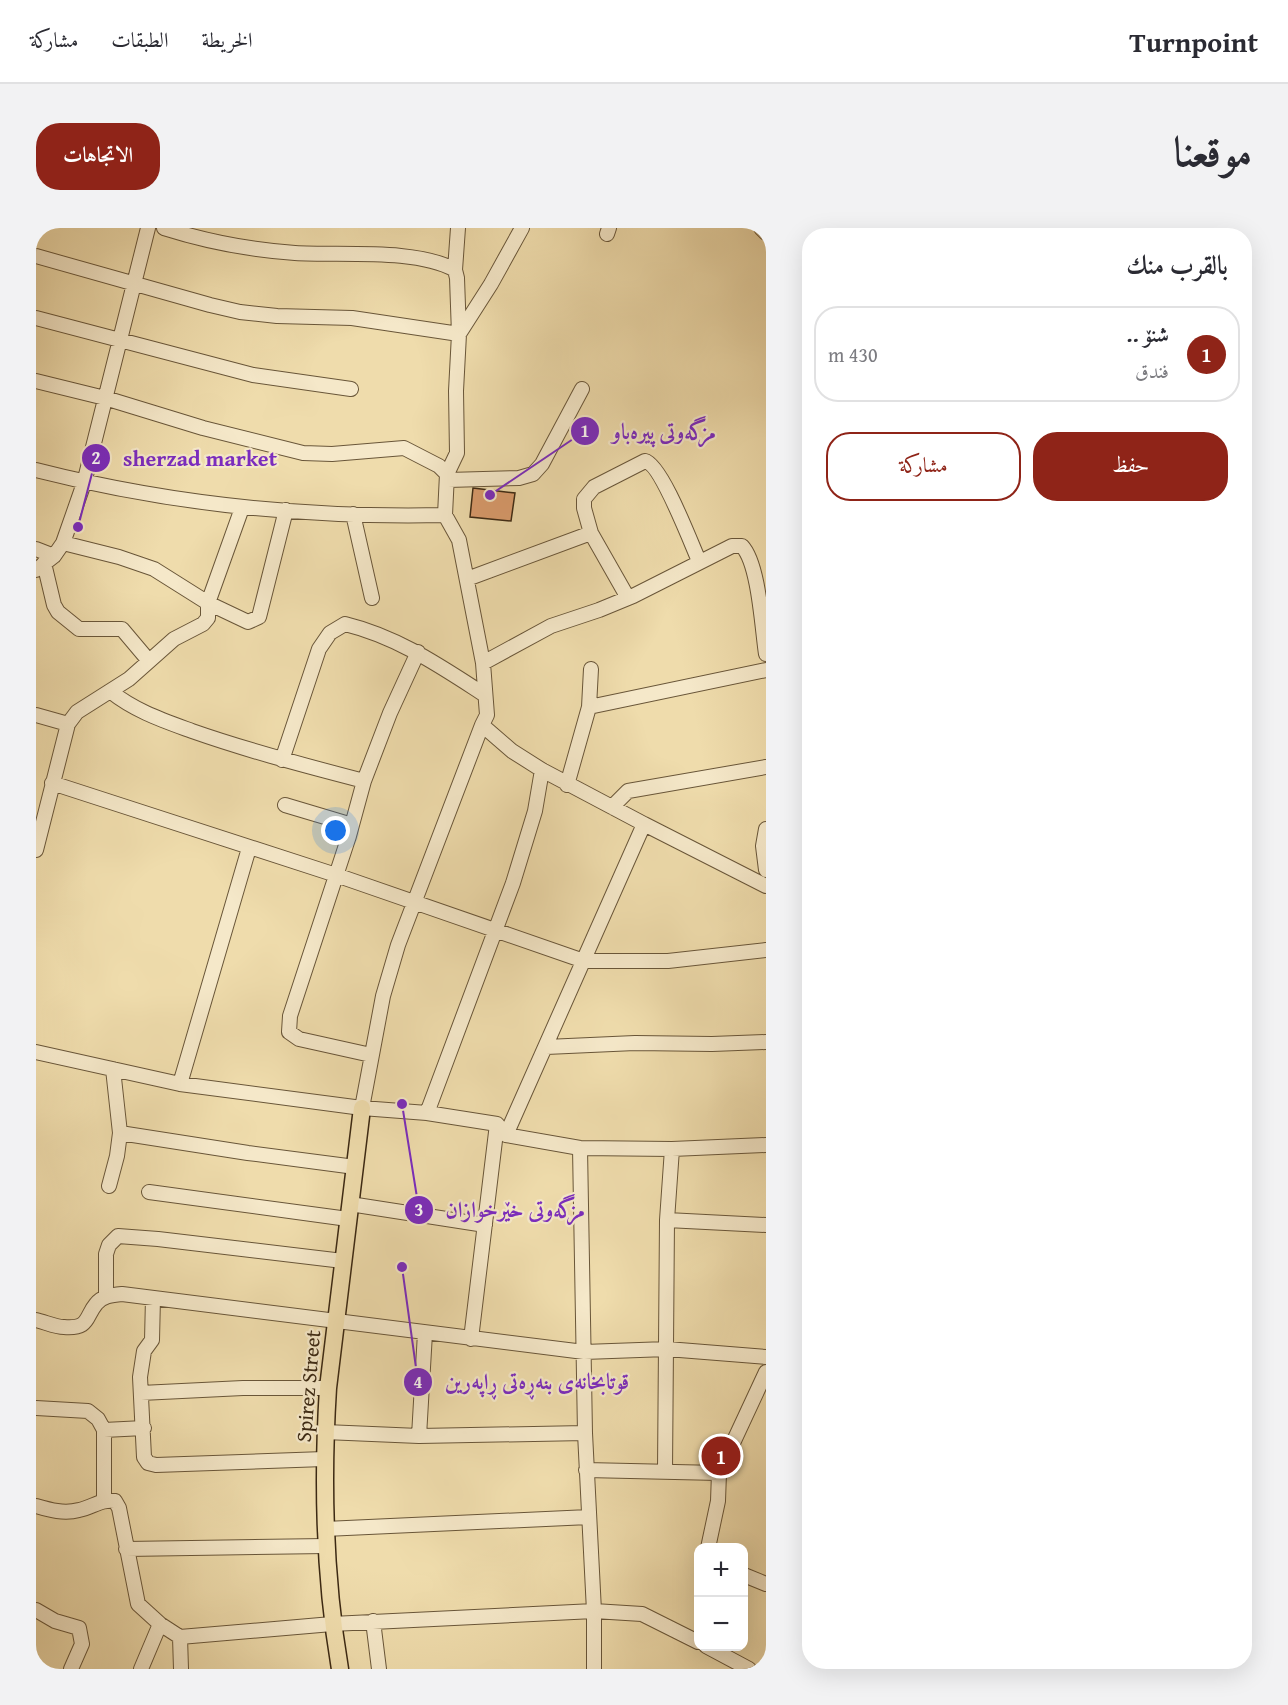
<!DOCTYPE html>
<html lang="ar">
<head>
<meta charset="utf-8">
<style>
	body { margin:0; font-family:"Gentium Book Plus",Amiri,serif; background:#f2f2f3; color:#2b2b33; direction:rtl }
	.controls { position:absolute; right:18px; bottom:18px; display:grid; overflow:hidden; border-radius:12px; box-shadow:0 6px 24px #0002 }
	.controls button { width:54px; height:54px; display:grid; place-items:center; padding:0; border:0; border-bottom:2px solid #e1e1e2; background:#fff; color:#2b2b33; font:30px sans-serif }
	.you { position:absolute; left:300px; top:603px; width:21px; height:21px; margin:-15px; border:4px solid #fff; border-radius:50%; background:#1a73e8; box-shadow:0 0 0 9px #1a73e833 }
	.badge { display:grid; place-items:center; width:39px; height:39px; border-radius:50%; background:#8f2418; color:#fff; font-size:20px; font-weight:700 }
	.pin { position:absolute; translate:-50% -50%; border:3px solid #fff; box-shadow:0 2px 6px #0006 }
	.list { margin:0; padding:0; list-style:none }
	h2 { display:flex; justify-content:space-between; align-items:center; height:78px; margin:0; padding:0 24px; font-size:26px }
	h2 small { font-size:20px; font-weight:400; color:#7c7c81 }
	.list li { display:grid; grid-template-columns:39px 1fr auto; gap:18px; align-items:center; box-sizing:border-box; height:96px; margin:0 12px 12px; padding:0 12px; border:2px solid #e1e1e2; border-radius:24px }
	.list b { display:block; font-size:22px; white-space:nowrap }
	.list p { margin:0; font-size:20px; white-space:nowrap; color:#7c7c81 }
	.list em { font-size:20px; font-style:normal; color:#7c7c81 }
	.actions { display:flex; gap:12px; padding:18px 24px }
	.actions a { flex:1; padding:14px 0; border:2px solid #8f2418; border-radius:24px; text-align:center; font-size:21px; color:#8f2418 }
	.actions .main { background:#8f2418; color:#fff }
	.map { position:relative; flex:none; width:730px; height:1441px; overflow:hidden; direction:ltr; border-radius:24px }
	header { display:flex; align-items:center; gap:36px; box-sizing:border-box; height:84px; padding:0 30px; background:#fff; border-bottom:2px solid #e1e1e2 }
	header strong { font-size:28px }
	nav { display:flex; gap:33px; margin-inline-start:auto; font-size:21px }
	.intro { display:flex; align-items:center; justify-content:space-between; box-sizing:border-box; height:144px; padding:0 36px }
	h1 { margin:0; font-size:42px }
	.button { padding:15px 27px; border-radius:24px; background:#8f2418; color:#fff; font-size:21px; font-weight:700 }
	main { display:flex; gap:36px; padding:0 36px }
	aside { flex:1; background:#fff; border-radius:24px; box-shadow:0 6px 24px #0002 }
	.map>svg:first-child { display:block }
</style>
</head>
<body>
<header>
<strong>Turnpoint</strong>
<nav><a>الخريطة</a><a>الطبقات</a><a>مشاركة</a></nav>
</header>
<div class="intro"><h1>موقعنا</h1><a class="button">الاتجاهات</a></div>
<main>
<aside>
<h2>بالقرب منك<small></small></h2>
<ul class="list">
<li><span class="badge">1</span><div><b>شنۆ ..</b><p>فندق</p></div><em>430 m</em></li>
</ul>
<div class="actions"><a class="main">حفظ</a><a>مشاركة</a></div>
</aside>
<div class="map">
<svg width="730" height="1441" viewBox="0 0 730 1441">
	<rect width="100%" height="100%" fill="#efdcac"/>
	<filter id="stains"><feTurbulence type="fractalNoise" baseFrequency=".00333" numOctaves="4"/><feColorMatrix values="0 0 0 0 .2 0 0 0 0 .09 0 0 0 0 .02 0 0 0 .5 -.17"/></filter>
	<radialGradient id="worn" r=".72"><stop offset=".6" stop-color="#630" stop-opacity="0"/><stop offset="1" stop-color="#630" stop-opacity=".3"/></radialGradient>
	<path fill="#db9c6d" stroke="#3c2913" stroke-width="1.5" d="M 437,260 L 479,265 L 475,293 L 434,289 Z"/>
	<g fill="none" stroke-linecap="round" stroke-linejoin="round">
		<g stroke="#695639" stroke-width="16">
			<path id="minor" d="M 725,0 L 730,5
				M 571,6 L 573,0
				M 0,28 L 174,77 L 204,84 L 241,88 L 316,90 L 423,106 L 421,50 L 419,42 C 380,20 304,28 259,25 C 216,22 169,13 128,0
				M 419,42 L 422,0
				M 0,90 L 217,147 L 315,161
				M 0,153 L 69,170 L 167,200 L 267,225 L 296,226 L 368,220 L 403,238 L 411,246 L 409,287
				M 0,242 C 133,276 272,290 409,287 L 423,312 L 447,435 L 451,487 L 446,497 L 476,523 L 506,542 L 608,596 L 470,907
				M 411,246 L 421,225 L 420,163 L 423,106 L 455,56 L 486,0
				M 412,252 L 483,250 L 497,246 L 506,236 L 546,161
				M 317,286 L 336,370
				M 555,305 L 592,370
				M 27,315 L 83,329 L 118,341 L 172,375 L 212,394 L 223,389 L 250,282
				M 0,321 L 18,328
				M 8,335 L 18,377 L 22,384 L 43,401 L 86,401 L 113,433
				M 0,342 L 18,328 L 27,315 L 48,255 L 112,0
				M 431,351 L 555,305 L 548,280 L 548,271 L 558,259 L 609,233 C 625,236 655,315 663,333
				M 447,435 L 515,398 L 563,382 L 597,368 L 696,318 L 706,318 C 723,336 726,400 730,426
				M 74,463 C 99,483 126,492 156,503 C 213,523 270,538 328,553
				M 553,479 L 730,442
				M 0,487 L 32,496
				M 246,532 L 283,421 L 294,405 L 309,396 C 362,409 404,438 449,467
				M 16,555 L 300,647 L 548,733 L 632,733 L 730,722
				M 531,557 L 553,479 L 555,441
				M 249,577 L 316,597
				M 576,579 L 592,563 L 730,539
				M 608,596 L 730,658
				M 730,601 L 727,618 L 730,642
				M 0,622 L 32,496 L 41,484 L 93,451 L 138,411 L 167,396 L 172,390 L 172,375 L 206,280
				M 510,819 L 599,815 L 676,816 L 730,814
				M 0,824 L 144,856 L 326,880 L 391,885 L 461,896 L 470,907 L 544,920 L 636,921 L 730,917
				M 335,827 L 263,811 L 253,804 L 254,788 L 313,608 L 328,553 L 354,485 L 382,424
				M 144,856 L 213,620
				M 326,880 L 347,768 L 362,717 L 446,497
				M 391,885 L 477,655 L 499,583 L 506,542
				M 84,905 L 212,925 L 319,939
				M 544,920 L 549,1205 L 558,1383 L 558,1441
				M 73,958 L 81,928 L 84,905 L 77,841
				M 113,964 L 312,991
				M 314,976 L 449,997
				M 631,992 L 730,997
				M 70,1068 L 70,1026 L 73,1017 L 82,1008 L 122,1011 L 307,1033
				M 117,1070 L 116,1112 L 108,1123 L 104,1149 L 108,1229 L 112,1235 L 120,1237 L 288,1231
				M 0,1092 C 9,1094 19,1099 28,1099 C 54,1101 49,1089 60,1076 C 66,1068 76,1067 86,1066 L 548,1124 L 631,1121 L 730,1129
				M 435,1111 L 461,896
				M 105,1165 L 207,1160 L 292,1160
				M 0,1180 L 52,1183 L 62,1191 L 68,1202 L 68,1272
				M 68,1202 L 108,1200
				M 289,1204 L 383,1208 L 549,1205
				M 383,1208 L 389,1105
				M 550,1242 L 683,1245
				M 629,1243 L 631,992 L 636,921
				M 0,1278 C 14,1282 28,1286 43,1282 C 57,1279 65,1271 79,1273 L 83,1280 L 102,1376 L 124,1396 L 144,1409 L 145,1441
				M 289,1301 L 553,1289
				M 672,1320 L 682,1273 L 683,1245 L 730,1144
				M 90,1321 L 290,1318
				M 708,1347 L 730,1356
				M 0,1382 L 19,1393 L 43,1400 L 46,1416 L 35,1441
				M 337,1393 L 343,1441
				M 144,1409 L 296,1396 L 558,1383 L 606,1386 L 662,1414
				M 670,1418 L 713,1441
				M 105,1441 L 124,1396"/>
		</g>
		<g stroke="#3c2913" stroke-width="19">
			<path id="major" d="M 304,1441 C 288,1347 286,1255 292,1160 L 326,880"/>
		</g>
		<use href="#minor" stroke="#f5e8c9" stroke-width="14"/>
		<use href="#major" stroke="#efdcac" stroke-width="16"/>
	</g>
	<g text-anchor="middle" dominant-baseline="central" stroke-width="4.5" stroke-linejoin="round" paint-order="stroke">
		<g font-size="21" fill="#3c2913" stroke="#f5e8c9">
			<text transform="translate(272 1158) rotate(-85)">Spirez Street</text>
		</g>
	</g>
	<path fill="none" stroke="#7b2cbf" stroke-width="2" d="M454 267L549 203M42 299L60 230M366 876L383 982M366 1039L382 1154"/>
	<g fill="#7b2cbf" stroke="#f5e8c9" stroke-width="2">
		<circle cx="454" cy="267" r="6"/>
		<circle cx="42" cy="299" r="6"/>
		<circle cx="366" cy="876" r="6"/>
		<circle cx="366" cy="1039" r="6"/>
		<circle cx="549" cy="203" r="15"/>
		<circle cx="60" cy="230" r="15"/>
		<circle cx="383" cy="982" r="15"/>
		<circle cx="382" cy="1154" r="15"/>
	</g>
	<g font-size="18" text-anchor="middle" font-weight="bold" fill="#fff">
		<text x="549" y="209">1</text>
		<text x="60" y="236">2</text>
		<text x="383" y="988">3</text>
		<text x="382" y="1160">4</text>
	</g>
	<g font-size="22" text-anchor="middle" font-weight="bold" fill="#7b2cbf" stroke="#f5e8c9" stroke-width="4.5" stroke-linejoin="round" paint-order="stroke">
		<text x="628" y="211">مزگەوتی پیرەباو</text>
		<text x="164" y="238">sherzad market</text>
		<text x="479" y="989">مزگەوتی خێرخوازان</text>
		<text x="501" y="1161">قوتابخانەی بنەڕەتی ڕاپەرین</text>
	</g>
	<rect width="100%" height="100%" filter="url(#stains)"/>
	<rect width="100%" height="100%" fill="url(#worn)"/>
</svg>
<div class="controls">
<button>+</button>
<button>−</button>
</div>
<div class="you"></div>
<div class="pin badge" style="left:685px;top:1228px">1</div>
</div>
</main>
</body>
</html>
